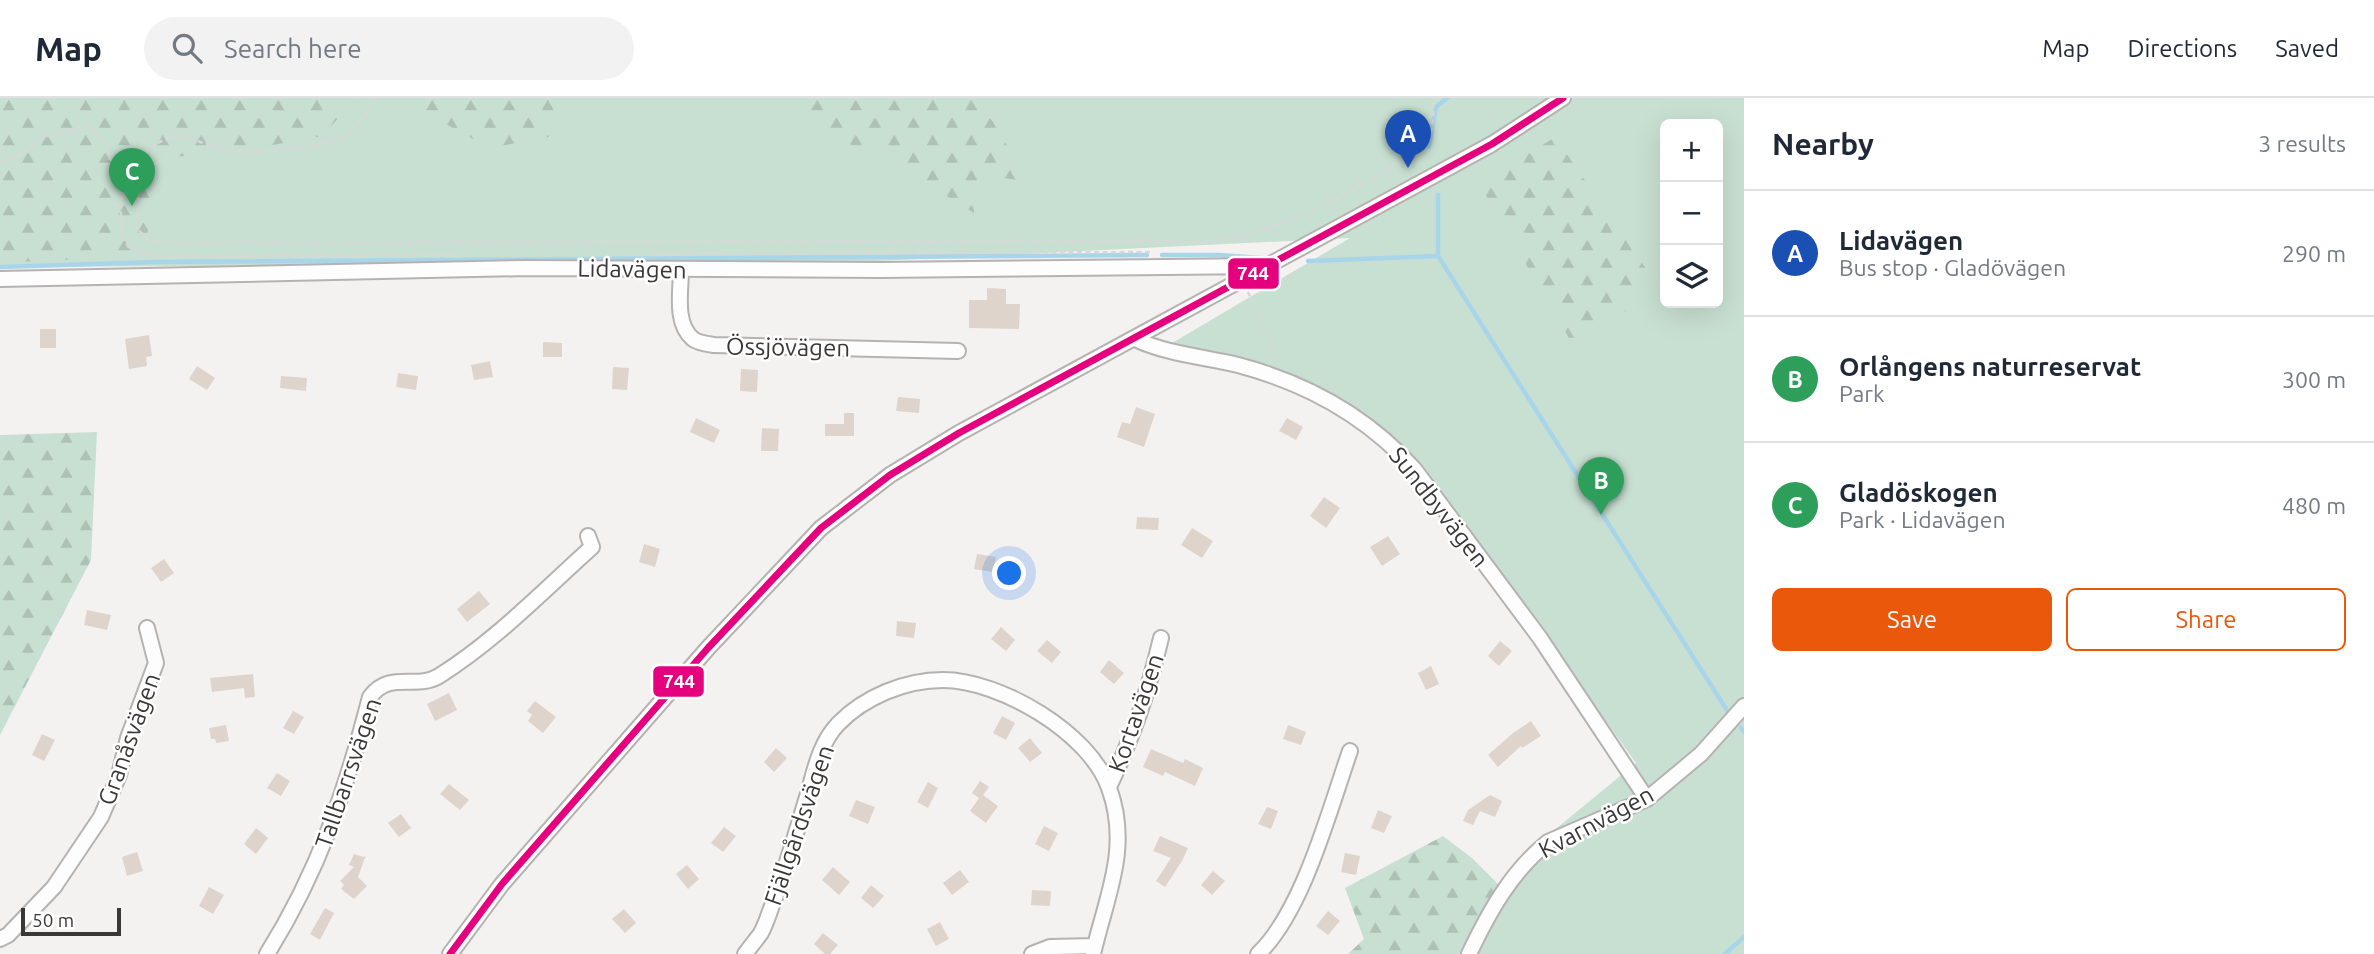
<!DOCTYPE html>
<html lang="en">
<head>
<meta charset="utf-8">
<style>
	body { margin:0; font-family:Ubuntu,sans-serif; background:#f2f2f3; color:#1f2937 }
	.controls { position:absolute; right:21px; top:21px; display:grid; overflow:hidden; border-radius:10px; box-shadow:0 7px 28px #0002 }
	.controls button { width:63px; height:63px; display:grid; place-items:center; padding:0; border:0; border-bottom:2px solid #e0e1e3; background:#fff; color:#1f2937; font:35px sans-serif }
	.scale { position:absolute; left:21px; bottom:18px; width:100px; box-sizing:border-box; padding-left:7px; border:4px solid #3a3837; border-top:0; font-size:19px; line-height:24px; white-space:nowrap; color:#3a3837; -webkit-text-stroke:5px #fff; paint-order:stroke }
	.you { position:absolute; left:1010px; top:476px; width:24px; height:24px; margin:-18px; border:5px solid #fff; border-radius:50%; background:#1a73e8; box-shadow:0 0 0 10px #1a73e833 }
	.badge { display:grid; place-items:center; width:46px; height:46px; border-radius:50%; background:#ea580c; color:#fff; font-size:23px; font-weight:700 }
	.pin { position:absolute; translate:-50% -58px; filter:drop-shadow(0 2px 4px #0008) }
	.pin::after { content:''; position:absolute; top:37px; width:24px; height:21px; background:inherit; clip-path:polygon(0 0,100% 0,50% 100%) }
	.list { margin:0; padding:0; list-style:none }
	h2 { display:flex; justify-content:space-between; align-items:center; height:91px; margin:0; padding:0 28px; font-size:30px }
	h2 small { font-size:23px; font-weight:400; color:#747a83 }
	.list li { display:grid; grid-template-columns:46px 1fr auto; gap:21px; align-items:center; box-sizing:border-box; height:126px; padding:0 28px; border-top:2px solid #e0e1e3 }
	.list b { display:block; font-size:26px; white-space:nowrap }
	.list p { margin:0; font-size:23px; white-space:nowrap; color:#747a83 }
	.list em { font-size:23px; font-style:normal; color:#747a83 }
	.actions { display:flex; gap:14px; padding:21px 28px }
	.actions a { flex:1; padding:16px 0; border:2px solid #ea580c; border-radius:10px; text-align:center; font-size:24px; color:#ea580c }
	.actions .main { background:#ea580c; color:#fff }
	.icon { flex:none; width:38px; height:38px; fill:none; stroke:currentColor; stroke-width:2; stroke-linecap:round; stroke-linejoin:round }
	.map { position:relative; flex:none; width:1744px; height:856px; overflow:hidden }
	header { display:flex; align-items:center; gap:42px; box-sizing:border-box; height:98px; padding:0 35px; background:#fff; border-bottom:2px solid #e0e1e3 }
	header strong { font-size:33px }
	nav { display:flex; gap:38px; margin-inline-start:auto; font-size:24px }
	.search { width:490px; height:63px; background:#f2f2f3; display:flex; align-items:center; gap:18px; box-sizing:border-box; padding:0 24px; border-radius:38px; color:#747a83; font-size:26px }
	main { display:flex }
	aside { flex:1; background:#fff }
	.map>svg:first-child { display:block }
</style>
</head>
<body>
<header>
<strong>Map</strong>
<div class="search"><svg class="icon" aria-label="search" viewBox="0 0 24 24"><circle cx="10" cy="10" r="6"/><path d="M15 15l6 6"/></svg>Search here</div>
<nav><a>Map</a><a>Directions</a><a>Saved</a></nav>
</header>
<main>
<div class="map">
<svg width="1744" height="856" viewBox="0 0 1744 856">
	<defs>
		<pattern id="forest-firs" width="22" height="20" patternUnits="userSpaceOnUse" patternTransform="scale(1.75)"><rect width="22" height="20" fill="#c8e0d2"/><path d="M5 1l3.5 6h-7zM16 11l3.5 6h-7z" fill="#adc1b5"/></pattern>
	</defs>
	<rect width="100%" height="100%" fill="#f4f2f0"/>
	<path fill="#c8e0d2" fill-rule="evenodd" d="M 0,0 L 1744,0 L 1744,856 L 1389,856 L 1504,792 L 1524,757 L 1636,665 L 1430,379 L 1380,327 L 1345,304 L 1292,281 L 1167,248 L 1350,140 L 836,165 L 0,169 ZM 1665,26 L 1718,26 L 1718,205 L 1665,205 Z"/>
	<path fill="url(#forest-firs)" d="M 0,0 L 357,0 L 322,38 L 240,53 L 162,60 L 143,158 L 0,165 Z
		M 424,0 L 560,0 L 549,39 L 489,50 L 424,14 Z
		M 788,0 L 975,0 L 993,24 L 1029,84 L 981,76 L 974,92 L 974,115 L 929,87 L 884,54 L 822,40 Z
		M 1555,39 L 1651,178 L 1629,211 L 1573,247 L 1485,96 L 1484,84 Z
		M 97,334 L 91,462 L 0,637 L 0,337 Z
		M 1443,738 L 1472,760 L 1499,787 L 1464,856 L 1348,856 L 1364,841 L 1345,790 Z"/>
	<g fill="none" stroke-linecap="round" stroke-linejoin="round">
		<path stroke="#a9d5ea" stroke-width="4.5" d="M 1429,49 L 1436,9 L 1447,0
			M 1438,97 L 1438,158
			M 1162,157 L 1219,157 L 1262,160
			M 1308,163 L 1438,158 L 1730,617
			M 0,169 L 154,164 L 1147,157
			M 1741,630 L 1744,634
			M 1725,856 L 1744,839"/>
	</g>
	<path fill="#ded4cb" d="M 987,190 L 1006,191 L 1006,206 L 1020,206 L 1019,231 L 969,230 L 969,202 L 987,202 Z
		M 40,231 L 56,231 L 56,250 L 40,250 Z
		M 149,237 L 152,258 L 146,259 L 147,268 L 129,271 L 125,241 Z
		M 543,244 L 562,245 L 562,259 L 543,259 Z
		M 490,263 L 493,279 L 474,282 L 471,267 Z
		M 197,268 L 215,280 L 207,292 L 189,281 Z
		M 613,269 L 629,270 L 627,292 L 612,291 Z
		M 741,271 L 758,272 L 757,294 L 740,293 Z
		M 398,275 L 418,278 L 416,292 L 396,289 Z
		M 281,278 L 307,280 L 306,293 L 280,290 Z
		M 898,299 L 920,301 L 919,315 L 896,313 Z
		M 1136,309 L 1155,316 L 1144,349 L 1117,339 L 1122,324 L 1130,326 Z
		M 844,315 L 854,315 L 854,338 L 825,338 L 825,326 L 844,326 Z
		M 696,320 L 720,332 L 714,345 L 690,334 Z
		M 1287,320 L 1303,329 L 1296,342 L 1279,333 Z
		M 762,330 L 779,331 L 778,353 L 761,353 Z
		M 1324,399 L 1340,410 L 1326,430 L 1310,418 Z
		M 1137,419 L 1159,420 L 1158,432 L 1136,431 Z
		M 1192,430 L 1213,443 L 1202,460 L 1181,447 Z
		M 1388,438 L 1400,456 L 1382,468 L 1370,449 Z
		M 644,446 L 660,451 L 655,469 L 639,464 Z
		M 977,456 L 996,459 L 993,474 L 974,471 Z
		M 164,461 L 174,475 L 161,484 L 151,470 Z
		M 479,493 L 490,506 L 467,524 L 457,511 Z
		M 87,512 L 111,517 L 107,532 L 84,527 Z
		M 897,523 L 916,525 L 914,540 L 896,538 Z
		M 1001,529 L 1015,542 L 1006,553 L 991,541 Z
		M 1047,542 L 1061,554 L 1052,565 L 1037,553 Z
		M 1500,543 L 1512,553 L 1499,568 L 1488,558 Z
		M 1109,562 L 1124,575 L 1114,586 L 1100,574 Z
		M 1431,568 L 1439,586 L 1426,592 L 1418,575 Z
		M 253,576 L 255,599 L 245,600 L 244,590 L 212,594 L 210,580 Z
		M 449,595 L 457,612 L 435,623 L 427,606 Z
		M 535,603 L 556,619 L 543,635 L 528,623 L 532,617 L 527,613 Z
		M 293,613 L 304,619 L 294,636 L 283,630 Z
		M 1002,618 L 1015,625 L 1006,642 L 993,635 Z
		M 1531,623 L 1541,638 L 1522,650 L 1521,648 L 1498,669 L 1488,657 L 1513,635 Z
		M 226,627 L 229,643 L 216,645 L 215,641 L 211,641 L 209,630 Z
		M 1288,627 L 1306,634 L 1301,647 L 1283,641 Z
		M 42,636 L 55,642 L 44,663 L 32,657 Z
		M 1030,640 L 1042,655 L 1030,664 L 1018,650 Z
		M 776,650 L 787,660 L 774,674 L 764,664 Z
		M 1151,651 L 1183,665 L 1185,661 L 1203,670 L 1195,688 L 1165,674 L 1163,678 L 1143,669 Z
		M 277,675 L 290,683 L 281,698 L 267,690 Z
		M 980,683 L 989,689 L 983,697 L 998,708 L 986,725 L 970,713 L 979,700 L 972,695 Z
		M 928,684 L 938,690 L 928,710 L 917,704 Z
		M 449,686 L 469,702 L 460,712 L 440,696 Z
		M 1490,697 L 1502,703 L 1495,719 L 1480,713 L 1473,727 L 1463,723 L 1468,712 Z
		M 856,702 L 875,709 L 868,726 L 849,718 Z
		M 1267,709 L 1278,713 L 1271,731 L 1258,726 Z
		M 1378,712 L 1392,718 L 1384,735 L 1371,730 Z
		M 401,716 L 411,730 L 399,739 L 388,725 Z
		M 1044,728 L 1058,735 L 1049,753 L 1035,746 Z
		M 724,729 L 736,738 L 723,754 L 711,745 Z
		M 256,730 L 268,740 L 256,756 L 244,746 Z
		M 1160,738 L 1188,750 L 1182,763 L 1165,789 L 1156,783 L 1171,760 L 1153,753 Z
		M 137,754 L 143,773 L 127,778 L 122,759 Z
		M 1345,755 L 1360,758 L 1356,777 L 1341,774 Z
		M 354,756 L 364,759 L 366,757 L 358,779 L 367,788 L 354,801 L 341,791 L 344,787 L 340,783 L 354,769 L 349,767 Z
		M 687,767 L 699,781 L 688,791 L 676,776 Z
		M 833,769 L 850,784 L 839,797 L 822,782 Z
		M 960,772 L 969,784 L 952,797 L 943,785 Z
		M 1213,773 L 1225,783 L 1212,797 L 1201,787 Z
		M 871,787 L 884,798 L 873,810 L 861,800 Z
		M 209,789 L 224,797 L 213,816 L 199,808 Z
		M 1032,792 L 1051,793 L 1050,808 L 1031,807 Z
		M 325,810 L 334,815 L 320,842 L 310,836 Z
		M 624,811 L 636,825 L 625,835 L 612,821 Z
		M 1328,813 L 1340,823 L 1328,837 L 1316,828 Z
		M 940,824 L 949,841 L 936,848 L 927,831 Z
		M 823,835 L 838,847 L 830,856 L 825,856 L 814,846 Z"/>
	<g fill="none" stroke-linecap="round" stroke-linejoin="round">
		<g stroke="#b5b3b2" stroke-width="18">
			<path id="street" d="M 681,171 C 681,193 674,225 693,241 C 698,245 707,246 714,247 L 958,253
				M 0,181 L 526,170 L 881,172 L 1263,168
				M 1135,241 C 1167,256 1204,259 1238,267 C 1306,285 1368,319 1415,372 L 1540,540 L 1647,701
				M 1109,689 C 1133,638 1148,595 1161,540
				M 0,841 L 8,837 L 54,789 L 101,719 L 119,677 L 128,640 L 156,565 L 147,530
				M 267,856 C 319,773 346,692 370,599 C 390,572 416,592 439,578 C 495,543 543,493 592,449 L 588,438
				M 450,856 L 502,786 L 708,550 L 821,430 L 890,377 L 959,335 L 1492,46 L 1563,0
				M 745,856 C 750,849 756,842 761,835 C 766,826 769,815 773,805 C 786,770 796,735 807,699 C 814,675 819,646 838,626 C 864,599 905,582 943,582 C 1000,582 1090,635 1109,690 C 1131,750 1106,799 1093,856
				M 1032,856 L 1050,849 L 1095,848
				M 1258,856 C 1303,813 1329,713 1350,653
				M 1469,856 C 1489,814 1511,774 1548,744 L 1647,701 L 1701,656 L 1744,608"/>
		</g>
		<path stroke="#d9d8d7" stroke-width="2.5" stroke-dasharray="5 3.5" stroke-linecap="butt" d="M 377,0 L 358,26 L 342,41 L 308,49 L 255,54 L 217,49 L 187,40 L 172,38 L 163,42 L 147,52 L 137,66 L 138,130 C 145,143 153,144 166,145 L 1145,143 C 1169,143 1192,146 1215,143 C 1275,135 1333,103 1384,74 C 1397,67 1415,59 1425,47 C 1433,37 1434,12 1433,0
			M 0,65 L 24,54 L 42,39 L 90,27 L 109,49 L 110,68 L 121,89 L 121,138 L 130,151 L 153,158 L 457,157
			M 652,156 L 1153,154
			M 1248,194 L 1278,265"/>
		<use href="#street" stroke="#fdfdfd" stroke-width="14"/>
		<g stroke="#fff" stroke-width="12">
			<path id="bus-1" d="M 450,856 L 502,786 L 708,550 L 821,430 L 890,377 L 959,335 L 1492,46 L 1563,0"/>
		</g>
		<use href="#bus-1" stroke="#e5007d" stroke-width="7"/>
	</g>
	<g text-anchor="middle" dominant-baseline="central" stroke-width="5" stroke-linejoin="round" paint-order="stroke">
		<g font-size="24" fill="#3a3837" stroke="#fff">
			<text transform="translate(632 171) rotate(1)">Lidavägen</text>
			<text transform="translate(788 249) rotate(1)">Össjövägen</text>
			<text transform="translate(1439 409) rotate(52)">Sundbyvägen</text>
			<text transform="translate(1136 615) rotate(-71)">Kortavägen</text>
			<text transform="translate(129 641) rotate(-70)">Granåsvägen</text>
			<text transform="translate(348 675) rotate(-71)">Tallbarrsvägen</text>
			<text transform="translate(1596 724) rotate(-28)">Kvarnvägen</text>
			<text transform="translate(799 727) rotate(-71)">Fjällgårdsvägen</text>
		</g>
	</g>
	<g stroke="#fff" stroke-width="2.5">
		<rect x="1227" y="159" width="53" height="33" rx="7" fill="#e5007d"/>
		<rect x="652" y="567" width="53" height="33" rx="7" fill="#e5007d"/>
	</g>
	<g font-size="19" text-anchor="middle" font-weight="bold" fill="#fff">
		<text x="1253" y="182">744</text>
		<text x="679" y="590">744</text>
	</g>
</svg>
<div class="controls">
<button>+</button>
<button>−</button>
<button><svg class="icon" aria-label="layers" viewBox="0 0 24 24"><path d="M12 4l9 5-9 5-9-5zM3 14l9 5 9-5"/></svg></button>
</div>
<div class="scale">50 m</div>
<div class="you"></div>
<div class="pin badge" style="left:1408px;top:70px;background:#1a4fb4">A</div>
<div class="pin badge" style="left:1601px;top:417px;background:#2e9e5b">B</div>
<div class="pin badge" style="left:132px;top:108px;background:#2e9e5b">C</div>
</div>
<aside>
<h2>Nearby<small>3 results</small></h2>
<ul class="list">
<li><span class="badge" style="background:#1a4fb4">A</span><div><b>Lidavägen</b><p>Bus stop · Gladövägen</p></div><em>290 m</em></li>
<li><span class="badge" style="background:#2e9e5b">B</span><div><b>Orlångens naturreservat</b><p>Park</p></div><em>300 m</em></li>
<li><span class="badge" style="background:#2e9e5b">C</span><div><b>Gladöskogen</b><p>Park · Lidavägen</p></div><em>480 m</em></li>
</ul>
<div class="actions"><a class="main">Save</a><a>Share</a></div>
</aside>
</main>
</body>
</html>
